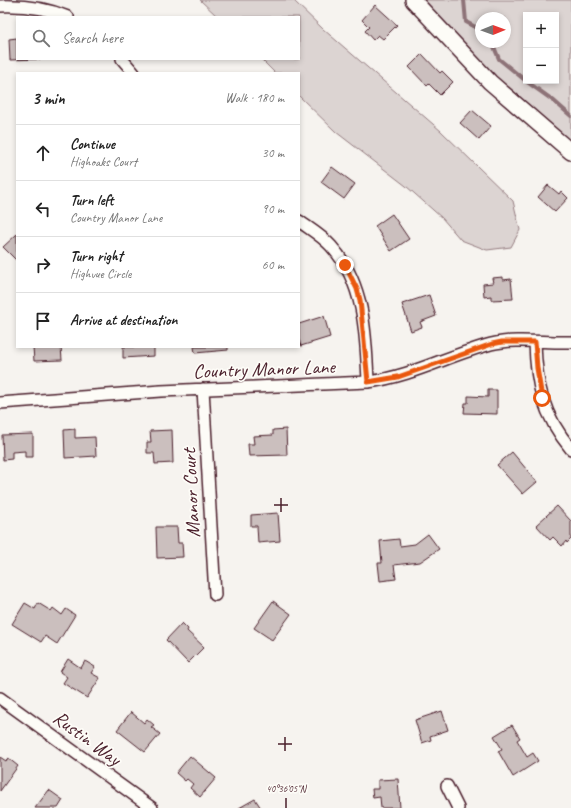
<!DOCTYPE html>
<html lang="en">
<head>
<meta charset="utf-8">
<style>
	body { margin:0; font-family:Caveat,sans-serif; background:#f6f6f6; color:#222 }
	.controls { position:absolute; right:12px; top:12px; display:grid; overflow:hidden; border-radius:0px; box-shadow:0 2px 6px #0003 }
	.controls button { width:36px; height:36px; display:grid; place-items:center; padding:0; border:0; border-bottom:1px solid #e0e0e0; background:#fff; color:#222; font:20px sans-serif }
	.compass { position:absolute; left:475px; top:12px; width:36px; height:36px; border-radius:50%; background:#fff; box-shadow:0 2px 6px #0003; rotate:89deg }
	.stop { position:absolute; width:12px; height:12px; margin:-9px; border:3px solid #ea580c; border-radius:50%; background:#fff }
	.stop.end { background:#ea580c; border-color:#fff; box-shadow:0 1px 4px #0008 }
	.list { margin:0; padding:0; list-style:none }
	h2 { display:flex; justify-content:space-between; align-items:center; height:52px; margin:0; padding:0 16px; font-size:17px }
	h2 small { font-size:13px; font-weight:400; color:#767676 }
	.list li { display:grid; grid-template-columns:26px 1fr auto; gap:12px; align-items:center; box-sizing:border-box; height:56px; padding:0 16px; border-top:1px solid #e0e0e0 }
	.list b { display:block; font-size:15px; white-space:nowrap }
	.list p { margin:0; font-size:13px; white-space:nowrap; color:#767676 }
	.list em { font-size:13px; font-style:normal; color:#767676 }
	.icon { flex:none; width:22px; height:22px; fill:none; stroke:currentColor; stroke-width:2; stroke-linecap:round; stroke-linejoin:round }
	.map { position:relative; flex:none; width:571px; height:808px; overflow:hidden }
	.search { position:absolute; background:#fff; box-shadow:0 2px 6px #0003; left:16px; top:16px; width:284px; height:44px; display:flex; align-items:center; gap:10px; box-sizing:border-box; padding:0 14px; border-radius:0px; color:#767676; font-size:15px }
	.panel { position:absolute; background:#fff; box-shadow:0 2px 6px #0003; left:16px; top:72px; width:284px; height:276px; border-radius:0px }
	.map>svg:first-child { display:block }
</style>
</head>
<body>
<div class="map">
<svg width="571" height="808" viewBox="0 0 571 808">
	<rect width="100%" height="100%" fill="#f6f3ef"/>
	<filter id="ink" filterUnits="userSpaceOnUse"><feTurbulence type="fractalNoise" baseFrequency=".025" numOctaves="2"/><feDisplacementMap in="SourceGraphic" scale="8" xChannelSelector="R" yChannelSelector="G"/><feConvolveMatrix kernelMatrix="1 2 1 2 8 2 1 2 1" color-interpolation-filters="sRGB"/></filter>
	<g filter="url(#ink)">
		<path fill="#dcd4d2" stroke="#937a7e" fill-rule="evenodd" d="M 200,0 L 293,0 L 323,29 L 441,131 L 513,201 L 520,230 L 511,247 L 487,250 L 461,240 L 442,218 L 406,186 L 336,132 L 299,96 L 299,73 L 275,73 L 261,59 L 299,59 L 299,17 L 218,17 Z
			M 413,0 L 571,0 L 571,152 ZM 526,15 L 556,15 L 556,81 L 526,81 ZM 481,18 L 505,18 L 505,42 L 481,42 Z"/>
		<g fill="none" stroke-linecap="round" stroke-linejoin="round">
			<path stroke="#8e7378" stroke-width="4" d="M 464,0 L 466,22 L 481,30
				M 492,42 L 499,59 L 526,81
				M 526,81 L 554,101 L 571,116"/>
		</g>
		<path fill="#cbbfbe" stroke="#4a1f2b" d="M 375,5 L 397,25 L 383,39 L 378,35 L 373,40 L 365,31 L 369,27 L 362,20 Z
			M 17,38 L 17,59 L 40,59 L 10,60 L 9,39 Z
			M 422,54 L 440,73 L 442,71 L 453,82 L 440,95 L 429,84 L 427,86 L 409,67 Z
			M 472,110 L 491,126 L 479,140 L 460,123 Z
			M 332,167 L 355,184 L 344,199 L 321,182 Z
			M 548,185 L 559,194 L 561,191 L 568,198 L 555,212 L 538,197 Z
			M 392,214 L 409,239 L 391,251 L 375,226 Z
			M 17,234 L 17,261 L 3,247 Z
			M 503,277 L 503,280 L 511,279 L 513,299 L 491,300 L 491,296 L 484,297 L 483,284 L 493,283 L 492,278 Z
			M 429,295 L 436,316 L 420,322 L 422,327 L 411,331 L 402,304 Z
			M 324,316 L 330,337 L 301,346 L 299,339 L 299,324 Z
			M 33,347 L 61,347 L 62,360 L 34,361 Z
			M 123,347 L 154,347 L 154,356 L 123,358 Z
			M 194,347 L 228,347 L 228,350 L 195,353 Z
			M 488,390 L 497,390 L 497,414 L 464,413 L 465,403 L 468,403 L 468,396 L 488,397 Z
			M 75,429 L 75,438 L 95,437 L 96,456 L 65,458 L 64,430 Z
			M 286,429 L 287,455 L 249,456 L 248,444 L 254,444 L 253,436 L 273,435 L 273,430 Z
			M 172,430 L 173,463 L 155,464 L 154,453 L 147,453 L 147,442 L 151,442 L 150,431 Z
			M 33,434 L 33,457 L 25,457 L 25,451 L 12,452 L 12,459 L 3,460 L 2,435 Z
			M 512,452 L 537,482 L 523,494 L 497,465 Z
			M 557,506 L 571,521 L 571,539 L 567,543 L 566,541 L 562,546 L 553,537 L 550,540 L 536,525 Z
			M 278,513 L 280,541 L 258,543 L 257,526 L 251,526 L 251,515 Z
			M 156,527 L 177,527 L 178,543 L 182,543 L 183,557 L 157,558 Z
			M 428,534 L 439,549 L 420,562 L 394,565 L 396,579 L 380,581 L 378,563 L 382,563 L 380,541 L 399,539 L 400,546 L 415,544 Z
			M 273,601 L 291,614 L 272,640 L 254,628 Z
			M 25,603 L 35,609 L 38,603 L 51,611 L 53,608 L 62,615 L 66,609 L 75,615 L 57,644 L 45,636 L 41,642 L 12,624 Z
			M 182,623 L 188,629 L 187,631 L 204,647 L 188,663 L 166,640 Z
			M 68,659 L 81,668 L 85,661 L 95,667 L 91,673 L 100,678 L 87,698 L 63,683 L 67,677 L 60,672 Z
			M 442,711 L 448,730 L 430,736 L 431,740 L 422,743 L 415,720 Z
			M 131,712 L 144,723 L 147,719 L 154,725 L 151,727 L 160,734 L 145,752 L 117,730 Z
			M 512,725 L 520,738 L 517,740 L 527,757 L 533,753 L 538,761 L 513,777 L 498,751 L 502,749 L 494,736 Z
			M 190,756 L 216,778 L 200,797 L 190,788 L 193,784 L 187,779 L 185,781 L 176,773 Z
			M 0,757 L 6,761 L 8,758 L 18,766 L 0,791 Z
			M 398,779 L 400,808 L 381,808 L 380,797 L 373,798 L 372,789 L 378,789 L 378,780 Z
			M 49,790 L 63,800 L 58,808 L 35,808 Z
			M 255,799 L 261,808 L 239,808 Z"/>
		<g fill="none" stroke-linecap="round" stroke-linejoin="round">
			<g stroke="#4a1f2b" stroke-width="14">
				<path id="street" d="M 0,6 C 24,5 46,8 68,17
					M 122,59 L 134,73
					M 299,221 C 310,229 322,236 331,246 C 365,283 366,335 368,382
					M 535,342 C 536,385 543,415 571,449
					M 203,389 L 215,595
					M 0,403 L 161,391 L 368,382 C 413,376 449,355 491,344 C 517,338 545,343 571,342
					M 0,698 L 152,808
					M 447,786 L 458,808"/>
			</g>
			<g stroke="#4a1f2b" stroke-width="18">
				<path id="secondary" d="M 413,0 L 490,82 L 571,152"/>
			</g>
			<use href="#street" stroke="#fdfcf7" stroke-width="11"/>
			<use href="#secondary" stroke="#fdfcf7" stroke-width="15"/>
		</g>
	</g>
	<g fill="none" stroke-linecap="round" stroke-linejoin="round" filter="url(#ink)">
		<path stroke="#ea580c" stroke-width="5" d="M 345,265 L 357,289 L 360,300 L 368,382 L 398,377 L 492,344 L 502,342 L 535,342 L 537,368 L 542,398"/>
	</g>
	<path fill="none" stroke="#4a1f2b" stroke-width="1.5" d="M 281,498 L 281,512M 274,505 L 288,505M 285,737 L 285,751M 278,744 L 292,744M 286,798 L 286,808"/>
	<g text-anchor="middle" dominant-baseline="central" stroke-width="3.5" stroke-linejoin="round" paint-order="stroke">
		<g font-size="20" fill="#4a1f2b" stroke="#fdfcf7">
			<text transform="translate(264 369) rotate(-2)">Country Manor Lane</text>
			<text transform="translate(191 493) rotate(-93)">Manor Court</text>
			<text transform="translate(87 738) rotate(36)">Rustin Way</text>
		</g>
	</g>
	<g font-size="10" text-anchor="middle" fill="#4a1f2b" stroke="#fdfcf7" stroke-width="3.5" stroke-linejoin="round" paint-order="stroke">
		<text x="286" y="792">40°36'05"N</text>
	</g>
</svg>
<div class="controls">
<button>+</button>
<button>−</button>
</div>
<svg class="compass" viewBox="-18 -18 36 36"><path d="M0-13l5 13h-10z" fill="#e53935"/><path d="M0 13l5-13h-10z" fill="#767676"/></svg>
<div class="stop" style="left:542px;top:398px"></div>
<div class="stop end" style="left:345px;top:265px"></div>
<div class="search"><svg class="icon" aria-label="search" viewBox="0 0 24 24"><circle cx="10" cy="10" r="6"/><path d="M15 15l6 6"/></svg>Search here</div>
<section class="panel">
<h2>3 min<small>Walk · 180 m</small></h2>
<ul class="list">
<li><svg class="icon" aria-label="ahead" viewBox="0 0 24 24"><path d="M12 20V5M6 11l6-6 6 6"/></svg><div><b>Continue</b><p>Highoaks Court</p></div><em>30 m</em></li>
<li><svg class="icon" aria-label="left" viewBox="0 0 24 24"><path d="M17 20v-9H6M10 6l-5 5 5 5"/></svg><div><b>Turn left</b><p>Country Manor Lane</p></div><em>90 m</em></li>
<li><svg class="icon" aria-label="right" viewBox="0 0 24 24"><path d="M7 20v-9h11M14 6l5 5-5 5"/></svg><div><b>Turn right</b><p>Highvue Circle</p></div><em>60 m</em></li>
<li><svg class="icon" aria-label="arrive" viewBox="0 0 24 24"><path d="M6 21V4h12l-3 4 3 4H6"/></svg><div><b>Arrive at destination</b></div></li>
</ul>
</section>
</div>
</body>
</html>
